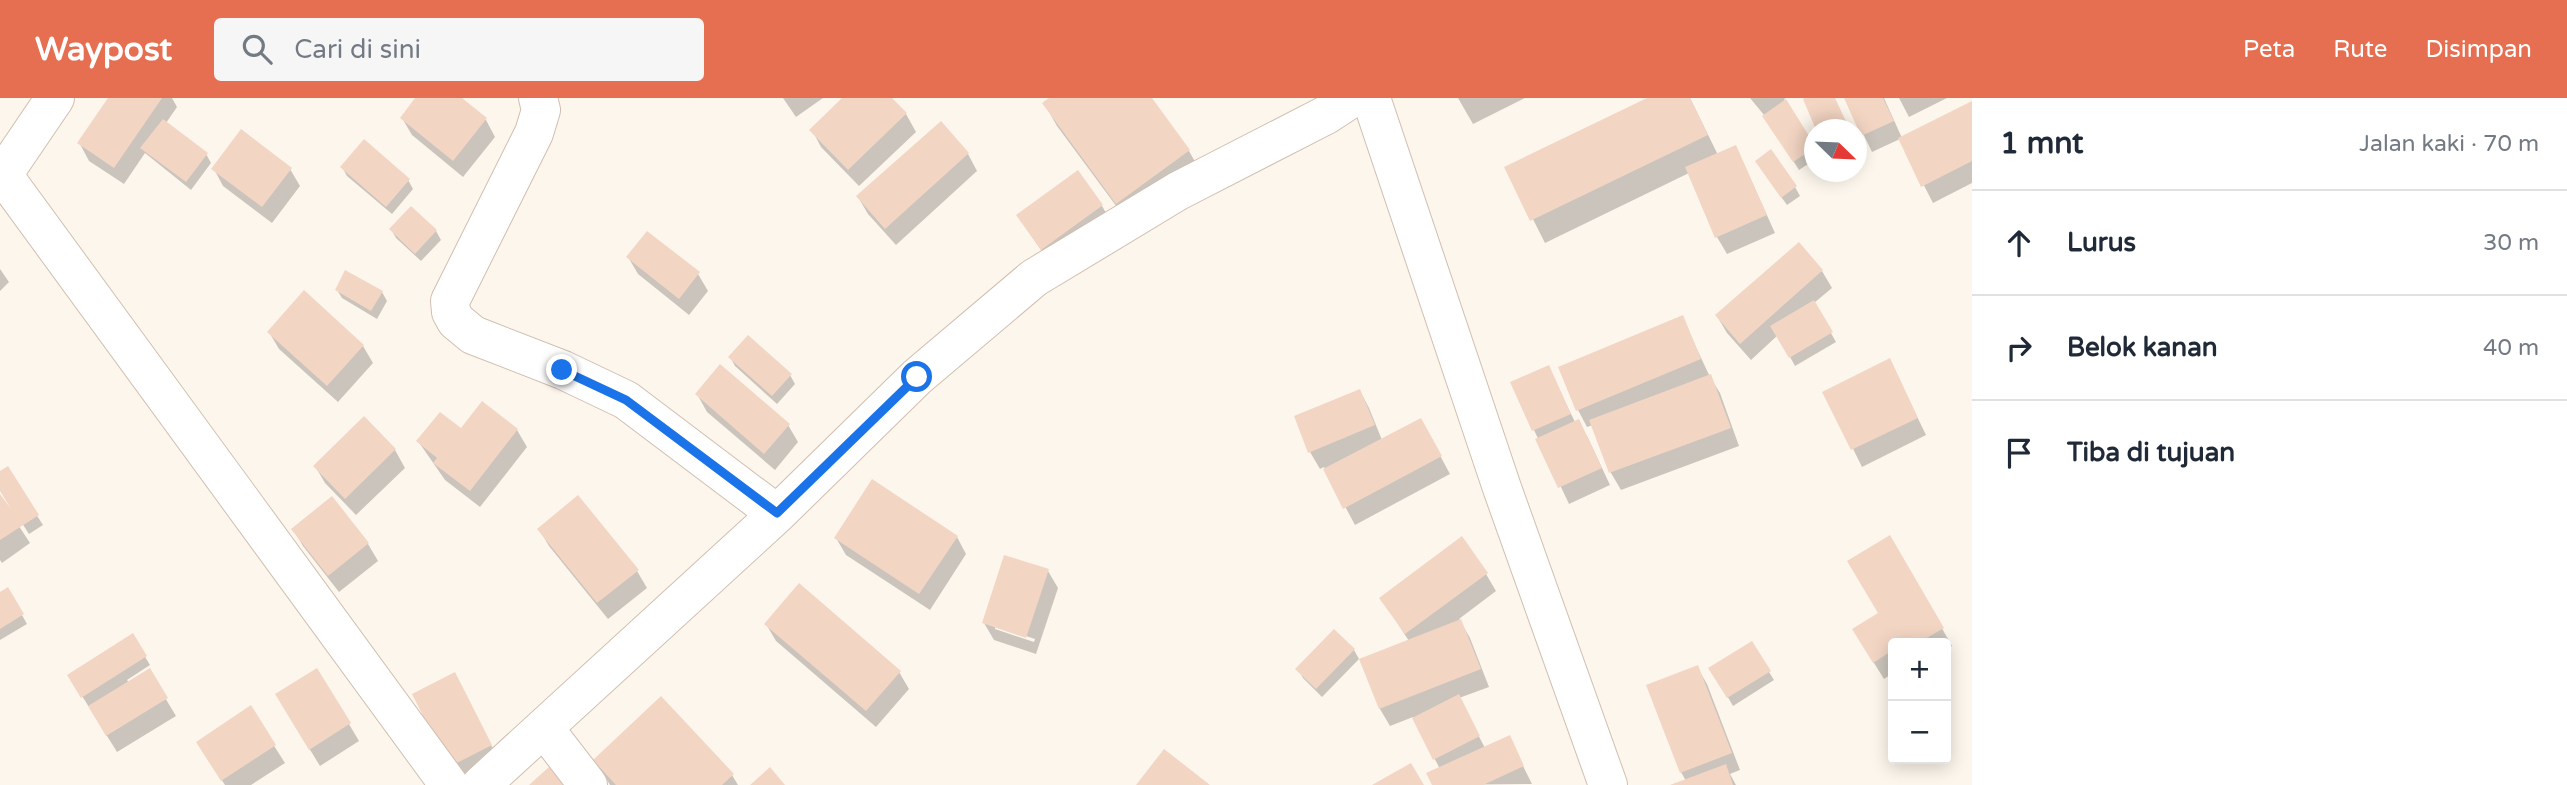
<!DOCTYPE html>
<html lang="id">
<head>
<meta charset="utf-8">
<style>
	body { margin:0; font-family:"Varela Round",sans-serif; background:#f6f6f7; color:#1f2937 }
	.controls { position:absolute; right:21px; bottom:21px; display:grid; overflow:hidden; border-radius:7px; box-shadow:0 4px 18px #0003 }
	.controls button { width:63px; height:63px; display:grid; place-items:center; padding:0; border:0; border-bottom:2px solid #e0e1e3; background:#fff; color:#1f2937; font:35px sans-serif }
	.compass { position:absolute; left:1804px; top:21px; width:63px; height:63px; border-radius:50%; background:#fff; box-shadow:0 4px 18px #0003; rotate:113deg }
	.stop { position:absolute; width:21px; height:21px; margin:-16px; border:5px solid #1a73e8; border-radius:50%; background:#fff }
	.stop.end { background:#1a73e8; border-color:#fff; box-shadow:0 2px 7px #0008 }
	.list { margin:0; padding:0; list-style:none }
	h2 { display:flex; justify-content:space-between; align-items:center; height:91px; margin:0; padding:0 28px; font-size:30px }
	h2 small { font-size:23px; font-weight:400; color:#747a83 }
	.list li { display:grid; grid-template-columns:46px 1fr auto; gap:21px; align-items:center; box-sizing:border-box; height:105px; padding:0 28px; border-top:2px solid #e0e1e3 }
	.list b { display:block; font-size:26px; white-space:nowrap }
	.list em { font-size:23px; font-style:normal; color:#747a83 }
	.icon { flex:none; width:38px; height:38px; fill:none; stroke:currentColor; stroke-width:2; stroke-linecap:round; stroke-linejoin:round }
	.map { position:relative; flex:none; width:1972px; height:687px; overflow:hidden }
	header { display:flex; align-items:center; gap:42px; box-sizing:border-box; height:98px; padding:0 35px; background:#e76f51; color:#fff }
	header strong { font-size:33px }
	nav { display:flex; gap:38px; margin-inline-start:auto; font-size:24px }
	.search { width:490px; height:63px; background:#f6f6f7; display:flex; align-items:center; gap:18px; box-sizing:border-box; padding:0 24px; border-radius:7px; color:#747a83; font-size:26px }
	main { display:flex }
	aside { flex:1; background:#fff }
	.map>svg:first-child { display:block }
</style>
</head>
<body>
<header>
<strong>Waypost</strong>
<div class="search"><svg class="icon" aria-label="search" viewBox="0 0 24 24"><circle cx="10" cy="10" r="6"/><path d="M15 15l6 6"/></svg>Cari di sini</div>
<nav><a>Peta</a><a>Rute</a><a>Disimpan</a></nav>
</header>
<main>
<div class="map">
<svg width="1972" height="687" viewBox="0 0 1972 687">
	<rect width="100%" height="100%" fill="#fdf6ec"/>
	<path fill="#0003" fill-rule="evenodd" d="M 110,0 L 172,0 L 177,9 L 166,25 L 206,56 L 211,65 L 191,92 L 145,55 L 124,86 L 89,63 L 80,46 Z
		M 418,0 L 459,0 L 486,22 L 495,39 L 463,79 L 412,37 L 402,20 Z
		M 783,0 L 823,0 L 796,19 Z
		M 845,0 L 890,0 L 906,16 L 916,34 L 859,88 L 821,49 L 812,32 Z
		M 1052,0 L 1150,0 L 1189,53 L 1202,76 L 1131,128 L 1057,28 L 1044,5 Z
		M 1458,0 L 1525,0 L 1473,26 Z
		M 1651,0 L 1690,0 L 1718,57 L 1736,49 L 1775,135 L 1727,156 L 1717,139 L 1689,75 L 1545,145 L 1507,70 Z
		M 1750,0 L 1786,0 L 1784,1 L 1814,49 L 1814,62 L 1799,72 L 1764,17 Z
		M 1846,0 L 1884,0 L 1902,40 L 1972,5 L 1972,85 L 1933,105 L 1900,41 L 1872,54 Z
		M 1899,0 L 1947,0 L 1909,19 Z
		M 941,26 L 968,56 L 977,73 L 896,147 L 868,116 L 858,99 Z
		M 342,69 L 408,82 L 413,91 L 392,116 L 347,78 Z
		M 214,71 L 290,71 L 300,88 L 272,125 L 223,88 Z
		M 1762,72 L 1795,89 L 1800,98 L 1787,107 Z
		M 1102,108 L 1112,125 L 1052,168 L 1018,118 Z
		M 391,131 L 436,133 L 441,142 L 421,163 L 396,140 Z
		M 628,159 L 698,176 L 708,193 L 689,217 L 638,176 Z
		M 0,171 L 9,184 L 0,193 Z
		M 1822,173 L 1832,190 L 1814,205 L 1836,244 L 1795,268 L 1778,237 L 1751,262 L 1727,235 L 1717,218 Z
		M 337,192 L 382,194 L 387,203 L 377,221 L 342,200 Z
		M 1682,219 L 1710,279 L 1720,295 L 1739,348 L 1621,392 L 1611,375 L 1593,327 L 1587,329 L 1578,312 Z
		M 269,234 L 363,248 L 373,265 L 338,304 L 279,251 Z
		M 730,259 L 790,277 L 795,286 L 777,306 L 735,268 Z
		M 1890,263 L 1926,337 L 1862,369 L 1825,294 Z
		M 1548,269 L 1575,324 L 1578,323 L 1588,340 L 1610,387 L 1569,406 L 1534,332 Z
		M 1360,293 L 1369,310 L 1382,342 L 1430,339 L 1450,376 L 1355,427 L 1324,369 L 1320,371 L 1310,354 Z
		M 697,296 L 788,327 L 798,344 L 775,372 L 707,314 Z
		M 364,320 L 395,352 L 405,370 L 356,417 L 325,385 L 315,368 Z
		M 517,332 L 527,349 L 480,409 L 445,382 L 418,343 L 461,333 Z
		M 7,371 L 43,427 L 29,436 L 0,391 L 0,375 Z
		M 0,399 L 30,445 L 2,465 L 0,462 Z
		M 332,401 L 368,446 L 378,463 L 339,494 L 303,448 L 293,431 Z
		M 539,431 L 637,473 L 647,490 L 608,521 L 549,448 Z
		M 957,439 L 966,456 L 930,512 L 846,457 L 836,440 Z
		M 1890,439 L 1952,548 L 1946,552 L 1946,545 L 1897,545 L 1894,541 L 1891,542 L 1893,575 L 1884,581 L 1864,549 L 1880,516 Z
		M 1048,473 L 1058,490 L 1036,556 L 994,542 L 984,525 ZM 995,528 L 1035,541 L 1034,544 L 995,531 Z
		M 1486,476 L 1496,493 L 1459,521 L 1470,540 L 1489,589 L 1459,600 L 1485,650 L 1509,640 L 1532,686 L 1434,687 L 1440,671 L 1413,619 L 1390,628 L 1380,611 L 1361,562 L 1409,543 L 1381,500 Z
		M 8,492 L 27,526 L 0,542 L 0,496 Z
		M 766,526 L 899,574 L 909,591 L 876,629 L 776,543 Z
		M 132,537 L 150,567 L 127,582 L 129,585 L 149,573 L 176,618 L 117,654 L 69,577 Z
		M 1751,545 L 1774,582 L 1733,608 L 1711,570 Z
		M 1354,552 L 1359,561 L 1322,599 L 1303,580 L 1298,571 Z
		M 1697,569 L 1707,586 L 1740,672 L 1730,676 L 1736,687 L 1674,687 L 1686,683 L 1681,674 Z
		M 317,572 L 359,643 L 320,668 L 287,614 Z
		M 464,593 L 500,665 L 460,685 L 450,668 Z
		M 250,610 L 285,665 L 251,687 L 225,687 L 208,661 Z
		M 595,662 L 732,677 L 738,687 L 610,687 Z"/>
	<path fill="#f3d5c3" d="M 108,0 L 162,0 L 114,70 L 77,45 Z
		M 415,0 L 462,0 L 487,20 L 453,63 L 400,20 Z
		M 842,0 L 892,0 L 907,15 L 848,72 L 809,32 Z
		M 1049,0 L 1152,0 L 1190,52 L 1116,106 L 1042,5 Z
		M 1647,0 L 1690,0 L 1708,37 L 1530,123 L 1504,69 Z
		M 1805,0 L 1835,0 L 1850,32 L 1816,32 L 1803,1 Z
		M 1844,0 L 1883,0 L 1894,23 L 1861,38 Z
		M 1786,1 L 1814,46 L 1814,50 L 1793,64 L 1762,18 Z
		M 1972,3 L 1972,63 L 1921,89 L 1898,40 Z
		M 163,21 L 208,55 L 186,84 L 140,50 Z
		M 941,23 L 969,55 L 885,131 L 856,98 Z
		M 241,31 L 292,70 L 262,109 L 211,71 Z
		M 364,41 L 410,81 L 386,109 L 340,69 Z
		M 1736,47 L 1767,117 L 1715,140 L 1685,69 Z
		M 1771,51 L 1797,88 L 1781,100 L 1755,63 Z
		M 1078,72 L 1103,107 L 1041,152 L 1016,117 Z
		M 411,108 L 437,132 L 415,156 L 389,131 Z
		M 647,133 L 700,174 L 679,201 L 626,159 Z
		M 1799,144 L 1823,172 L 1740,246 L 1715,217 Z
		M 345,172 L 383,193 L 371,213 L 335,192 Z
		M 304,192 L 364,247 L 327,288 L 267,234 Z
		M 1814,202 L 1833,234 L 1789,260 L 1770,228 Z
		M 1683,217 L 1701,261 L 1576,313 L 1558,269 Z
		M 748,237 L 792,276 L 772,298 L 728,259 Z
		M 1890,260 L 1918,320 L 1851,352 L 1822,294 Z
		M 720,266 L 790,326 L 764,356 L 695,296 Z
		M 1549,267 L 1571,316 L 1532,333 L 1510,284 Z
		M 1711,276 L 1731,330 L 1609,375 L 1589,322 Z
		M 1360,291 L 1375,327 L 1308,355 L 1294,318 Z
		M 482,303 L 518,331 L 470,393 L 433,365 L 437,360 L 416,343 L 440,314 L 461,330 Z
		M 364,318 L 396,351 L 345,401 L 313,368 Z
		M 1421,320 L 1442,358 L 1343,411 L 1323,371 Z
		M 1579,321 L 1602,370 L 1558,390 L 1535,341 Z
		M 8,368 L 39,417 L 0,442 L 0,396 L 11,411 L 0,393 L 0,373 Z
		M 872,381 L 958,438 L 919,496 L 834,440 Z
		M 578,397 L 639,472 L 597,505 L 537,431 Z
		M 332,398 L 369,445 L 328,478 L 291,431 Z
		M 1890,437 L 1944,530 L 1918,545 L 1893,545 L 1893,552 L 1873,565 L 1852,531 L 1878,515 L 1847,463 Z
		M 1462,438 L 1488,475 L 1405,536 L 1379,500 Z
		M 1004,457 L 1049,471 L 1026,540 L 982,525 Z
		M 799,485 L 901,573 L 866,613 L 764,526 Z
		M 8,489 L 24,516 L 0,531 L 0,494 Z
		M 1461,521 L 1481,571 L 1379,611 L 1359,561 Z
		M 1334,531 L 1355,551 L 1316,591 L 1295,571 Z
		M 133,535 L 147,558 L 81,600 L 67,577 Z
		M 1752,543 L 1771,573 L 1727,600 L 1708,570 Z
		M 1698,567 L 1732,655 L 1680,675 L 1646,587 Z
		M 150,570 L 168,600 L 106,638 L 88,608 Z
		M 317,570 L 351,625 L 309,652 L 275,596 Z
		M 455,574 L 492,647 L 449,669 L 412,596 Z
		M 1459,596 L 1480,638 L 1433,662 L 1412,620 Z
		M 661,598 L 734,676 L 722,687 L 616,687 L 593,662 Z
		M 251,607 L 276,647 L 221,683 L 196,644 Z
		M 1510,637 L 1524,668 L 1483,687 L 1432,687 L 1426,675 Z
		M 1164,651 L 1210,687 L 1136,687 Z
		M 1411,665 L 1424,687 L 1372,687 Z
		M 1726,666 L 1733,687 L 1670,687 Z
		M 550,668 L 566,687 L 529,687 Z
		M 770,669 L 785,687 L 750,687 Z"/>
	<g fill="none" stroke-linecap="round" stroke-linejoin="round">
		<g stroke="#d1beb0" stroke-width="40">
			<path id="minor" d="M 538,0 L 541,12 L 534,35 L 450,203 L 451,214 L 456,223 L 473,237 L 563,272 L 626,302 L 777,416
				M 3,77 L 449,687
				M 0,81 L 55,0
				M 544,630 L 588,687
				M 481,687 L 777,416 L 917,279 L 1034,180 L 1178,93 L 1326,17 L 1352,0"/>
		</g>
		<g stroke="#d1beb0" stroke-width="40">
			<path id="tertiary" d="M 1371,0 L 1502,390 L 1608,687"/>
		</g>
		<use href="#minor" stroke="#fff" stroke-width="38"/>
		<use href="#tertiary" stroke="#fff" stroke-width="38"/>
	</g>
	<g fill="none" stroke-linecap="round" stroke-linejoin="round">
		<path stroke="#1a73e8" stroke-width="9" d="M 562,272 L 626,302 L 777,415 L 917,279"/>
	</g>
</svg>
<div class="controls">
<button>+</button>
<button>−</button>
</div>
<svg class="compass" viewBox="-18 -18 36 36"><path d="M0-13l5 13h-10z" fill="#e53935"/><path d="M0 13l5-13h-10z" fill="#747a83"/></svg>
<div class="stop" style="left:917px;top:279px"></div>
<div class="stop end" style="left:562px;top:272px"></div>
</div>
<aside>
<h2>1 mnt<small>Jalan kaki · 70 m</small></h2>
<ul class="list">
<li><svg class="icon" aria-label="ahead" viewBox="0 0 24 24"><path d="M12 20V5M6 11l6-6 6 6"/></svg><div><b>Lurus</b></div><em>30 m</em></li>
<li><svg class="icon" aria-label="right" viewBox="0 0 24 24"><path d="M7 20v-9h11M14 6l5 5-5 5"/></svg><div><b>Belok kanan</b></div><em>40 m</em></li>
<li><svg class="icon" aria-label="arrive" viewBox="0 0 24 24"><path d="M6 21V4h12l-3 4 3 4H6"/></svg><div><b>Tiba di tujuan</b></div></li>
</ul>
</aside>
</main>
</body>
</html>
